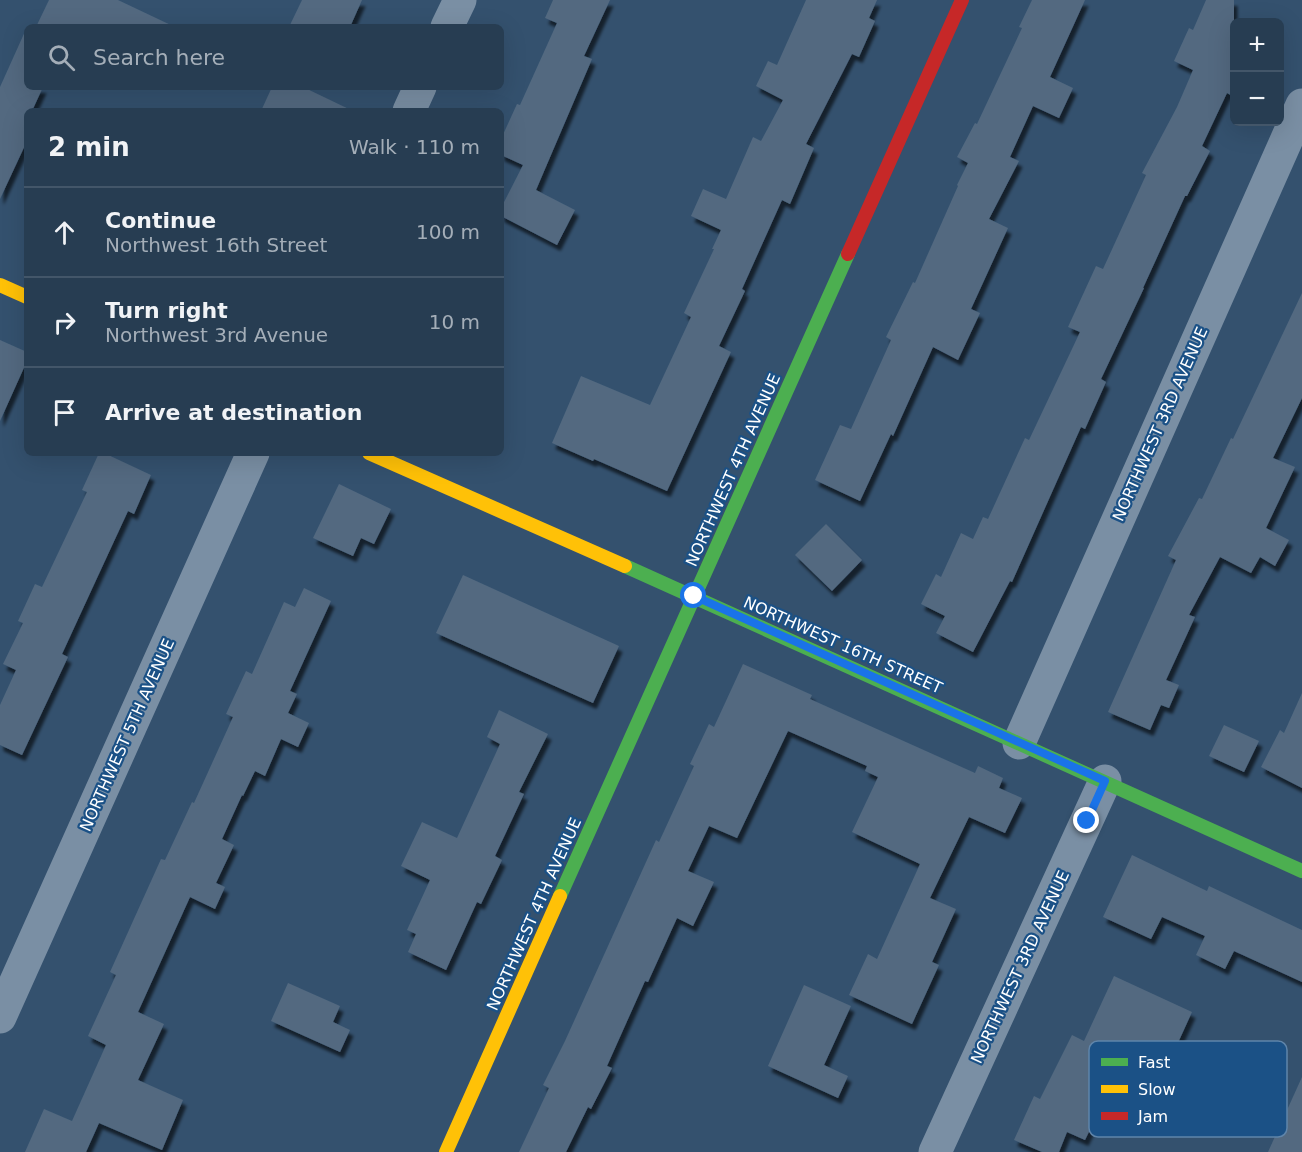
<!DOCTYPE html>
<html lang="en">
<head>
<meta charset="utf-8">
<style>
	body { margin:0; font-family:"DejaVu Sans",sans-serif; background:#33485c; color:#f1f3f6 }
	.controls { position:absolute; right:18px; top:18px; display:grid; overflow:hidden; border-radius:9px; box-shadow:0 6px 24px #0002 }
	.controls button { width:54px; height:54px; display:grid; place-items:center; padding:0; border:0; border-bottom:2px solid #435669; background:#273d52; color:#f1f3f6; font:30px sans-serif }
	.stop { position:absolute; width:18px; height:18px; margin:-14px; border:4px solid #1a73e8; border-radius:50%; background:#fff }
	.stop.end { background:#1a73e8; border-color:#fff; box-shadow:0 2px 6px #0008 }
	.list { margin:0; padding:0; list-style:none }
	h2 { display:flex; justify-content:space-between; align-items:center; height:78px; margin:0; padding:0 24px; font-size:26px }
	h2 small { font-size:20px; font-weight:400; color:#a4aeb8 }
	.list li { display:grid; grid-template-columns:39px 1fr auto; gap:18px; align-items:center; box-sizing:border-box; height:90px; padding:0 24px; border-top:2px solid #435669 }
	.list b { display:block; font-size:22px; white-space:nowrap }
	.list p { margin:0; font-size:20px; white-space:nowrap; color:#a4aeb8 }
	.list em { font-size:20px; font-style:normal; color:#a4aeb8 }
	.icon { flex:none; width:33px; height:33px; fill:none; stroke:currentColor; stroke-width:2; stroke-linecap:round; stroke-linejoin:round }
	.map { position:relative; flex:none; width:1302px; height:1152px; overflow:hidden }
	.search { position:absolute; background:#273d52; box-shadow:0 6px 24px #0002; left:24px; top:24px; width:480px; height:66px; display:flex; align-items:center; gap:15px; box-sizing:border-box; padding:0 21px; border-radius:9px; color:#a4aeb8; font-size:22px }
	.panel { position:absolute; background:#273d52; box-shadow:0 6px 24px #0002; left:24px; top:108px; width:480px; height:348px; border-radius:9px }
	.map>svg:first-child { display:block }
</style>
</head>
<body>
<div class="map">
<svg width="1302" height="1152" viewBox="0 0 1302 1152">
	<defs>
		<filter id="shadow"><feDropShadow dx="3.5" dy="6" stdDeviation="1.5" flood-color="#0009"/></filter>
	</defs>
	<rect width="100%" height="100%" fill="#34516e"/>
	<path fill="#526980" filter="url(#shadow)" d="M 49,0 L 118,0 L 175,27 L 36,27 Z
		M 302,0 L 362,0 L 350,27 L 289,27 Z
		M 553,0 L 610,0 L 584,56 L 592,59 L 536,190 L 575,210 L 557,245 L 501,216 L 501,208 L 523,165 L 501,155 L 501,139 L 517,104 L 520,105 L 557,23 L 545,18 Z
		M 806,0 L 877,0 L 869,18 L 875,21 L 859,57 L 852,54 L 806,144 L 814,148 L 790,204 L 782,200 L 742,289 L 745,291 L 719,346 L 731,352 L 667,491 L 594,459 L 593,461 L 552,443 L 581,376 L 650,405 L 691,317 L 684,313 L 714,249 L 712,249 L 721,230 L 691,216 L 703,189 L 726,199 L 753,137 L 761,141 L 783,100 L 756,86 L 768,61 L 777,65 Z
		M 1032,0 L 1085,0 L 1050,77 L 1073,88 L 1059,118 L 1033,106 L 1010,157 L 1019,161 L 989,219 L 1008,228 L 971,309 L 980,313 L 958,360 L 933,347 L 893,436 L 891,434 L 860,501 L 815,480 L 840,425 L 851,429 L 891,340 L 886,337 L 913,282 L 915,283 L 958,186 L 957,185 L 968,163 L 957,157 L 975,123 L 977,124 L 1022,28 L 1019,27 Z
		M 1206,0 L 1234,0 L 1234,97 L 1227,93 L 1202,146 L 1210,151 L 1187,196 L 1185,196 L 1143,288 L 1144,288 L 1101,379 L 1106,382 L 1085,429 L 1081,427 L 1012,582 L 1010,581 L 973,652 L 936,633 L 945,616 L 921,604 L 936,574 L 941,577 L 961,533 L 973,539 L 983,517 L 988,519 L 1025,438 L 1029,440 L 1080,332 L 1068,327 L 1096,266 L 1103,269 L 1146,175 L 1142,173 L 1177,107 L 1193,70 L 1174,61 L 1189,28 L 1193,30 Z
		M 27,27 L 27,87 L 43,87 L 32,111 L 27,111 L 27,141 L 0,199 L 0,87 Z
		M 272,87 L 303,87 L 353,111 L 261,111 Z
		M 1302,293 L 1302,398 L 1273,458 L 1295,467 L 1266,528 L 1289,540 L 1275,566 L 1260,557 L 1251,573 L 1220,557 L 1189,615 L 1195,617 L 1166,680 L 1179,685 L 1169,708 L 1161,705 L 1150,730 L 1108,712 L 1176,560 L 1168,556 L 1199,498 L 1202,499 L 1231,438 L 1233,439 Z
		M 0,340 L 27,352 L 27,361 L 0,421 Z
		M 99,453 L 104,453 L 151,475 L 134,514 L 128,511 L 97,578 L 62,654 L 68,657 L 22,755 L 0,745 L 0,705 L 16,670 L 3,664 L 23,623 L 18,621 L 35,584 L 42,587 L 87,492 L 82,490 Z
		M 339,484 L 391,509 L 374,544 L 361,538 L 353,556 L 313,538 Z
		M 826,524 L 862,560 L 832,591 L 795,555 Z
		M 463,575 L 619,646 L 593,703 L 436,633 Z
		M 304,588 L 331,601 L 290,691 L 297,694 L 288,713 L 309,723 L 298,747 L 281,739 L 265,776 L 255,771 L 243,796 L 242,795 L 222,839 L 234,845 L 216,883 L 225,887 L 215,909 L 190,897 L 138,1012 L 164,1024 L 138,1080 L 183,1100 L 162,1150 L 99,1123 L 86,1152 L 25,1152 L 44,1109 L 72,1121 L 106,1045 L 88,1036 L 116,975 L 110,972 L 161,859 L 165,860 L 192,802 L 194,803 L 233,717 L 226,714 L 246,671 L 252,674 L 284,602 L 295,607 Z
		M 743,664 L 812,695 L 810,699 L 975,773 L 978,766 L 1003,778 L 999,788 L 1022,798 L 1005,833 L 969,817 L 930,898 L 956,909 L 932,962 L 939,965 L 912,1024 L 849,995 L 868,954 L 877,959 L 920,864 L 852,832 L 878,777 L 865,771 L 867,766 L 788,731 L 737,838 L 709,826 L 688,871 L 714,882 L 693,926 L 677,918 L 648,982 L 645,981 L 607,1066 L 612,1068 L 591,1109 L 588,1107 L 566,1152 L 519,1152 L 549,1088 L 543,1085 L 565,1041 L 656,840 L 659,842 L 694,766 L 690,764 L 709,724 L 714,727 Z
		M 1302,693 L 1302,788 L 1261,767 L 1280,730 L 1284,733 Z
		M 499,710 L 548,734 L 519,792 L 524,794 L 495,856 L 502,860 L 481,904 L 477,902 L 446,970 L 408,952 L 416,934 L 407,930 L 430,880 L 401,866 L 422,822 L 457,838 L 500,744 L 487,737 Z
		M 1224,725 L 1259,741 L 1244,772 L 1209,756 Z
		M 1132,855 L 1207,891 L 1209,886 L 1302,930 L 1302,982 L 1234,951 L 1225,969 L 1196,955 L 1205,936 L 1162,917 L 1151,939 L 1103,917 Z
		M 1114,976 L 1192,1012 L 1171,1058 L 1133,1041 L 1085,1140 L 1067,1132 L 1059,1152 L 1042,1152 L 1014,1140 L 1034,1096 L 1040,1099 L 1072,1035 L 1084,1041 Z
		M 288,983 L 340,1006 L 333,1022 L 350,1030 L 340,1052 L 271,1021 Z
		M 804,985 L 851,1006 L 824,1065 L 848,1076 L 838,1098 L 768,1066 Z
		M 1302,1077 L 1302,1152 L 1268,1152 Z"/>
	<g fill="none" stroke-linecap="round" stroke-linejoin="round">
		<path stroke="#7a8fa4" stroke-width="33" d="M 447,27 L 460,0
			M 409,111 L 420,87
			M 1019,743 L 1302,105
			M 0,1017 L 253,453
			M 935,1152 L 1105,781"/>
		<path stroke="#4caf50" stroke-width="14" d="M 625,566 L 1302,871
			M 560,896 L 848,254"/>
		<path stroke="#ffc107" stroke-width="14" d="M 0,285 L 27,297
			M 369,453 L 625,566
			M 446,1152 L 560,896"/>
		<path stroke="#c62828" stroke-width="14" d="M 848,254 L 962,0"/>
	</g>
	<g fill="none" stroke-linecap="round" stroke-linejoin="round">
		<path stroke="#1a73e8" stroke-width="8" d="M 694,596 L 1105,781 L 1087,821"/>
	</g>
	<g text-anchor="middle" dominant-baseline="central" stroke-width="4.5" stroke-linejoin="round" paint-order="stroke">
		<g font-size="16" fill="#fff" stroke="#1b5186">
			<text transform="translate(1160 424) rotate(-66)">NORTHWEST 3RD AVENUE</text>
			<text transform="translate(733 470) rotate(-66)">NORTHWEST 4TH AVENUE</text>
			<text transform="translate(843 645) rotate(24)">NORTHWEST 16TH STREET</text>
			<text transform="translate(127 735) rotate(-66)">NORTHWEST 5TH AVENUE</text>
			<text transform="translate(534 914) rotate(-66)">NORTHWEST 4TH AVENUE</text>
			<text transform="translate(1020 967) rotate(-65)">NORTHWEST 3RD AVENUE</text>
		</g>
	</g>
	<rect x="1089" y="1041" width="198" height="96" rx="9" fill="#1b5186" stroke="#5f85aa" stroke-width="1.5"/>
	<rect x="1101" y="1058" width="27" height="8" fill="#4caf50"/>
	<rect x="1101" y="1085" width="27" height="8" fill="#ffc107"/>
	<rect x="1101" y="1112" width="27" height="8" fill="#c62828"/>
	<g font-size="16" fill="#fff">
		<text x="1138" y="1068">Fast</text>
		<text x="1138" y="1095">Slow</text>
		<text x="1138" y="1122">Jam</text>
	</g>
</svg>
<div class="controls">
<button>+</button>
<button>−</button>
</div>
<div class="stop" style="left:694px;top:596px"></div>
<div class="stop end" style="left:1087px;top:821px"></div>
<div class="search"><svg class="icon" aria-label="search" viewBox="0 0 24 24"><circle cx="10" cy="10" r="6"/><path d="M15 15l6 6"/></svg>Search here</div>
<section class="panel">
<h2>2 min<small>Walk · 110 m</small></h2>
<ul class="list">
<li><svg class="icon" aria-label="ahead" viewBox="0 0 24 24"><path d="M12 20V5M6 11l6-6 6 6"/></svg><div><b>Continue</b><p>Northwest 16th Street</p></div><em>100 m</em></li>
<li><svg class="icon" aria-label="right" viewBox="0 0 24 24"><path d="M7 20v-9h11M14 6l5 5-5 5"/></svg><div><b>Turn right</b><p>Northwest 3rd Avenue</p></div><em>10 m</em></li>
<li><svg class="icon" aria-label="arrive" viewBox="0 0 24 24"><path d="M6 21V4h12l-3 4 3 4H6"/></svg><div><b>Arrive at destination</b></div></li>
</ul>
</section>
</div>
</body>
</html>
